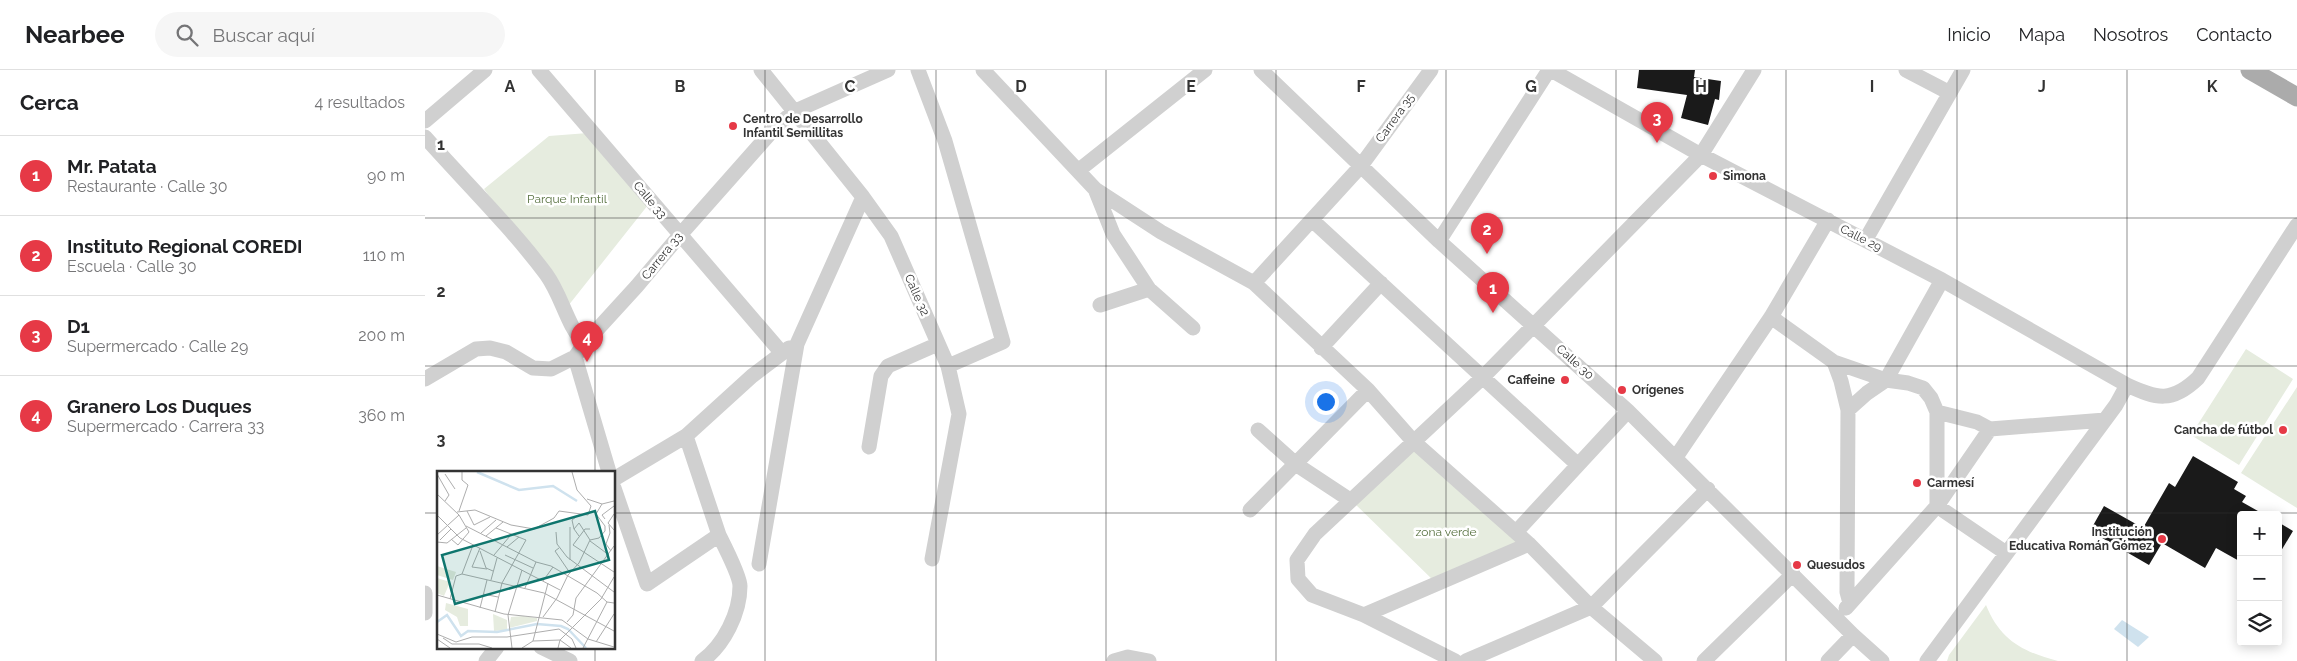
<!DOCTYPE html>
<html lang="es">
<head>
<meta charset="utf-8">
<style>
	body { margin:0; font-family:Raleway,sans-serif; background:#f6f6f6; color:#202124 }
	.controls { position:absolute; right:15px; bottom:15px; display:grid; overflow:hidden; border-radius:5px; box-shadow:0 2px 12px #0003 }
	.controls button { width:45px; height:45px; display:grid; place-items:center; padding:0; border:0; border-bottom:1px solid #e0e0e0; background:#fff; color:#202124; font:25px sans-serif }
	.you { position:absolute; left:900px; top:331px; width:18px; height:18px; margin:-12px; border:4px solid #fff; border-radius:50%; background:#1a73e8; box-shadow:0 0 0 8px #1a73e833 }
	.badge { display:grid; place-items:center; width:32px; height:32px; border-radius:50%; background:#e63946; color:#fff; font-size:16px; font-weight:700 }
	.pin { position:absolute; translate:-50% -41px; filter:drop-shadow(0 1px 2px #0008) }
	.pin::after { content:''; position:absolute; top:26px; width:18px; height:15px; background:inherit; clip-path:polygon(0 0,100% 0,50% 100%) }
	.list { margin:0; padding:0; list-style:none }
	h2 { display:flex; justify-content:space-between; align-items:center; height:65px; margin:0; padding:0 20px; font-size:21px }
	h2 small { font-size:16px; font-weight:400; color:#757577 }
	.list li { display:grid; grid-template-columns:32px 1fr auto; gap:15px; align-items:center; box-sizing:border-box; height:80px; padding:0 20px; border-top:1px solid #e0e0e0 }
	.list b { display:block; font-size:19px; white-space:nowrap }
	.list p { margin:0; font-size:16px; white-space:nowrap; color:#757577 }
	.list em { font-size:16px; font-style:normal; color:#757577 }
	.icon { flex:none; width:28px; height:28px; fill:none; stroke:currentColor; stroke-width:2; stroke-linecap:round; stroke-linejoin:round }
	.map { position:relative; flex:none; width:1872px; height:591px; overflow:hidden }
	header { display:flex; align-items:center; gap:30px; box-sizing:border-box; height:70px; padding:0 25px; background:#fff; border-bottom:1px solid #e0e0e0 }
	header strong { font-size:24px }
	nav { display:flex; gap:28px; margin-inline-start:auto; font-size:18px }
	.search { width:350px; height:45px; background:#f6f6f6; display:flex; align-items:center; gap:12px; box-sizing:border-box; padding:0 18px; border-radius:28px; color:#757577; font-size:19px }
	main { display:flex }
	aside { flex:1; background:#fff }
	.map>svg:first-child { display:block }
</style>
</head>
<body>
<header>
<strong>Nearbee</strong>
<div class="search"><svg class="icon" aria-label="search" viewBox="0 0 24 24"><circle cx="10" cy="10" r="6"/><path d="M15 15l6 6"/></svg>Buscar aquí</div>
<nav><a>Inicio</a><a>Mapa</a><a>Nosotros</a><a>Contacto</a></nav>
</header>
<main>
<aside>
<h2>Cerca<small>4 resultados</small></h2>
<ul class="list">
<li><span class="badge">1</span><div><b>Mr. Patata</b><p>Restaurante · Calle 30</p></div><em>90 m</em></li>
<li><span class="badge">2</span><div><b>Instituto Regional COREDI</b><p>Escuela · Calle 30</p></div><em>110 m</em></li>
<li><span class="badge">3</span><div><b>D1</b><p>Supermercado · Calle 29</p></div><em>200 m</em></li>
<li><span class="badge">4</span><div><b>Granero Los Duques</b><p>Supermercado · Carrera 33</p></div><em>360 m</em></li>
</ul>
</aside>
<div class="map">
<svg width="1872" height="591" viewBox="0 0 1872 591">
	<rect width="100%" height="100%" fill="#fff"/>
	<path fill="#e6ecdf" d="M 163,63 L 223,135 L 143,236 L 59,119 L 124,66 Z
		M 1821,279 L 1868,309 L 1814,395 L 1766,365 Z
		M 1872,317 L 1872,438 L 1816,403 Z
		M 987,374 L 1101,474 L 1011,513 L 927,431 Z
		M 1561,535 C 1575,570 1598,582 1633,591 L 1522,591 L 1524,585 Z"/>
	<path fill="#cfe2ee" d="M 1697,550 L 1724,567 L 1713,577 L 1689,559 Z"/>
	<path fill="#1a1a1a" d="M 1214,0 L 1270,0 L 1269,7 L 1296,11 L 1294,30 L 1290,29 L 1283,55 L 1256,48 L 1262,25 L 1212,18 Z
		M 1768,386 L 1813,412 L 1809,419 L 1821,426 L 1817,432 L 1840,445 L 1816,445 L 1816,492 L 1791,478 L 1780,498 L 1737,473 L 1724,495 L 1665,461 L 1679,436 L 1718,458 L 1744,413 L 1750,417 Z
		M 1853,452 L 1868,461 L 1853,486 Z"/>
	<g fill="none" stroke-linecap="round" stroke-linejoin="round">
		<path stroke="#d0d0d0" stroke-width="15" d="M 114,0 L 356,282
			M 336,0 L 438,127 L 466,166 L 523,296 L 534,344 L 507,489
			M 493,0 L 520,71 L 578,272 L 523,296
			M 558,0 L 670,119 L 736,162 L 829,213 L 943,320 L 988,371 L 1104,474 L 1166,537 L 1230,591
			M 836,0 L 1014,171 L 1203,341 L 1428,565 L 1457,591
			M 1126,0 L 1276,85 L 1517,210 L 1702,315 C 1732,329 1747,333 1773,308 L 1872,155
			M 1481,0 L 1525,23
			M 0,51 L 60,0
			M 0,67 C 40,112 85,156 121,204 C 137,226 141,253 159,274
			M 654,100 L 780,0
			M 670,119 L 688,164 L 724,219 L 768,258
			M 887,150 L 1153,395
			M 1441,169 L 1538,0
			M 1014,171 L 1124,0
			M 829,213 L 935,97 L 1006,0
			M 675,235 L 724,219
			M 1346,247 L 1409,292 L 1416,311 L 1423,340 L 1422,522 L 1425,533
			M 896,278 L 956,213
			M 150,287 L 184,402
			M 1409,292 L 1461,310 L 1483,313 L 1498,318 L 1506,328 L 1512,342 L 1512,436 L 1581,483
			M 0,309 L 51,279 L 65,278 L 81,282 L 108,298 L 126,299 L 150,287 L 159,274 L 212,216 L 255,165 L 348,60 L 368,42 L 463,0
			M 1423,340 L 1442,323 L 1461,310 L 1517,210
			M 1565,359 L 1680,350
			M 833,360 L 872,395 L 925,430
			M 444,377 L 456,306 L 463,296 L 513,274
			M 1251,387 L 1346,247 L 1403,150
			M 189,409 L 261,366 L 327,306 L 364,278
			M 189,418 L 222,514 L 294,465 L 261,366
			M 825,440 L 943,320
			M 1091,462 L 1203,341
			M 334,494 L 372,274 L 438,127
			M 0,523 L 0,543
			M 1421,538 L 1512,436 L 1565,359 L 1552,352 L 1512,342
			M 939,545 L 1104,474
			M 116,577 L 145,591
			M 61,591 L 72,577
			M 277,591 C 299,575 315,543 315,516 C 315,506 299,475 294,465
			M 689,591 L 703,587 L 724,591
			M 1030,591 L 939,545 L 887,525 L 873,509 L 872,490 L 890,464 L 1058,307 L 1276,85 L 1329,0
			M 1041,591 L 1166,537 L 1283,419
			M 1279,591 L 1368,504
			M 1403,591 L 1428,565
			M 1502,591 L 1691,335 L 1702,315"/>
		<path stroke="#ababab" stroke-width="19" d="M 1825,0 L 1872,27"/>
	</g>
	<path fill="none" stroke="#333" stroke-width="1" stroke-opacity="0.55" d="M 170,0 L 170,402M 340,0 L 340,591M 511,0 L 511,591M 681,0 L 681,591M 851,0 L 851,591M 1021,0 L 1021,591M 1191,0 L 1191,591M 1361,0 L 1361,591M 1532,0 L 1532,591M 1702,0 L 1702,591M 0,148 L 1872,148M 0,296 L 1872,296M 0,443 L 14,443M 189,443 L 1872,443M 170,577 L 170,591"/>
	<g fill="#e63946" stroke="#fff" stroke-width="2">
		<circle cx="308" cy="56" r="5"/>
		<circle cx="1288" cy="106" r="5"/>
		<circle cx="1140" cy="310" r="5"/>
		<circle cx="1197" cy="320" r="5"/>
		<circle cx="1858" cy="360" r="5"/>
		<circle cx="1492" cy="413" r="5"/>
		<circle cx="1737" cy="469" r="5"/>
		<circle cx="1372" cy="495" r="5"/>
	</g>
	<g text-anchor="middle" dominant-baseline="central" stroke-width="5" stroke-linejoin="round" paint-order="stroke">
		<g font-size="12" fill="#333" stroke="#fff">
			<text transform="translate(970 48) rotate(-54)">Carrera 35</text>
			<text transform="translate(225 130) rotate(50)">Calle 33</text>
			<text transform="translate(1436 168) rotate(27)">Calle 29</text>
			<text transform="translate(237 186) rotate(-51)">Carrera 33</text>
			<text transform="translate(492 225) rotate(66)">Calle 32</text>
			<text transform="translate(1150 292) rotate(42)">Calle 30</text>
		</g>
		<g font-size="12" font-weight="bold" fill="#333" stroke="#fff" text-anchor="start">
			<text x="318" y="49">Centro de Desarrollo<tspan x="318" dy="14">Infantil Semillitas</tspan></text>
			<text x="1298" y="106">Simona</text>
			<text x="1130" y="310" text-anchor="end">Caffeine</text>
			<text x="1207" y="320">Orígenes</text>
			<text x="1848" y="360" text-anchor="end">Cancha de fútbol</text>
			<text x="1502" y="413">Carmesí</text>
			<text x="1727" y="462" text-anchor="end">Institución<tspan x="1727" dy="14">Educativa Román Gómez</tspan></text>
			<text x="1382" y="495">Quesudos</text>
		</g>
		<g font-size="12" fill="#56703f" stroke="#fff">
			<text x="142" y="129">Parque Infantil</text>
			<text x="1021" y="462">zona verde</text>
		</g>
	</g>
	<g transform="translate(12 401)">
		<rect width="178" height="178" fill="#fff"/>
		<path d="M 0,95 L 19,101 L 16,109 L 0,104 ZM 0,107 L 13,111 L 7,125 L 0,122 ZM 9,132 L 31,138 L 31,155 L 23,155 L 20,146 L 8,139 ZM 56,143 L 70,149 L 70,159 L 57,160 ZM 86,145 L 100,147 L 100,150 L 72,157 L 74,146 Z" fill="#e6ecdf"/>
		<path fill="none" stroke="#cfe2ee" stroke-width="2.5" d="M 40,1 L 82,19 L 116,15 L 140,30M 0,151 L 10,144 L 24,165 L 31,160 L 60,161 L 100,153 L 124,155 L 131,158 L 149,177"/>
		<path fill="none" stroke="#adadad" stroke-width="1" d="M 0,3 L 12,24 L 8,30M 8,3 L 18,18M 0,23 L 22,44 L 32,61 L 21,74 L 14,68M 150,28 L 165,33 L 177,30M 22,40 L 31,14 L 25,9 L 25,1M 30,40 L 37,54 L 53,46M 20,41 L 38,39 L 74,54 L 97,58 L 117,47 L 122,40 L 151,44 L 154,35 L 140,19 L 135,1M 177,43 L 171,52 L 177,59M 0,44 L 23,67 L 123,119M 168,48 L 165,44 L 177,35M 172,54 L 173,62 L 169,73 L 174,80M 29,55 L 99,91 L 114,95 L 160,122 L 170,131 L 177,132M 133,56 L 133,89M 137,58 L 135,49 L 143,43M 119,61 L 120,73 L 130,86 L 177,121M 44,62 L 59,49M 0,64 L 22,44M 49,65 L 66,51M 142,65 L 137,58 L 142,52 L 153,69M 3,69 L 14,58M 153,70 L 172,84M 0,71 L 10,72 L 29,57M 136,74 L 177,101M 136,74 L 148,58 L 153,58M 70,76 L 82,66M 43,77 L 35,96 L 50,98M 122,77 L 118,80 L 133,102M 43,80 L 49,97 L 56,100M 57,84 L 73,65M 68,84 L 96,97M 25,103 L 36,74M 54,109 L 60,87M 106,110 L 116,96M 88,117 L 99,91M 46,123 L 61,126M 0,124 L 67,143 L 125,149 L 151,168 L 177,176M 13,128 L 19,105 L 25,103 L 107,122 L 177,160M 43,137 L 50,109M 58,141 L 65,112 L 89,69 L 59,57M 106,146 L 120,127 L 131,104 L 142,92 L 153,69 L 162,67 L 168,60 L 168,55 L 159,43 L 165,33M 130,151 L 136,144 L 139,127 L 177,75M 0,163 L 19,171 L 35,166 L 70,166 L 122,158 L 135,168 L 139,177M 6,167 L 15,173 L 42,173 L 55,177M 0,168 L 13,177M 96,170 L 111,112M 159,171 L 177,143M 75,177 L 71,144 L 85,99M 85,177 L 96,170 L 123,169 L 134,177M 121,177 L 123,169 L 164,128 L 177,106M 146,177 L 170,131"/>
		<path fill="#0f766e" fill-opacity="0.15" stroke="#0f766e" stroke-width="2.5" d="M 158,40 L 172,89 L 18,133 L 5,84 Z"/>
		<rect width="178" height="178" fill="none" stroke="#333" stroke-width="2.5"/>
	</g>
	<g font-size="16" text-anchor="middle" font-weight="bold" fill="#333" stroke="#fff" stroke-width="5" stroke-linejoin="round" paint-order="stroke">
		<text x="85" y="22">A</text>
		<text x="255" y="22">B</text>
		<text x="425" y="22">C</text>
		<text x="596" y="22">D</text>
		<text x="766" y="22">E</text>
		<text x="936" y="22">F</text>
		<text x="1106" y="22">G</text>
		<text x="1276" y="22">H</text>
		<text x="1447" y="22">I</text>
		<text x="1617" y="22">J</text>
		<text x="1787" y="22">K</text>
		<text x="16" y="80">1</text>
		<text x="16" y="227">2</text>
		<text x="16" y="375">3</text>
	</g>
</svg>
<div class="controls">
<button>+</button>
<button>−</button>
<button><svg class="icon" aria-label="layers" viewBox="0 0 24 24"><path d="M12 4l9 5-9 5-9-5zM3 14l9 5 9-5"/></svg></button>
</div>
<div class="you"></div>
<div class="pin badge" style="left:1068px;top:243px">1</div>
<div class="pin badge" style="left:1062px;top:184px">2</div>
<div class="pin badge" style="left:1232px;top:73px">3</div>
<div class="pin badge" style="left:162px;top:292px">4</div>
</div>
</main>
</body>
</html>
